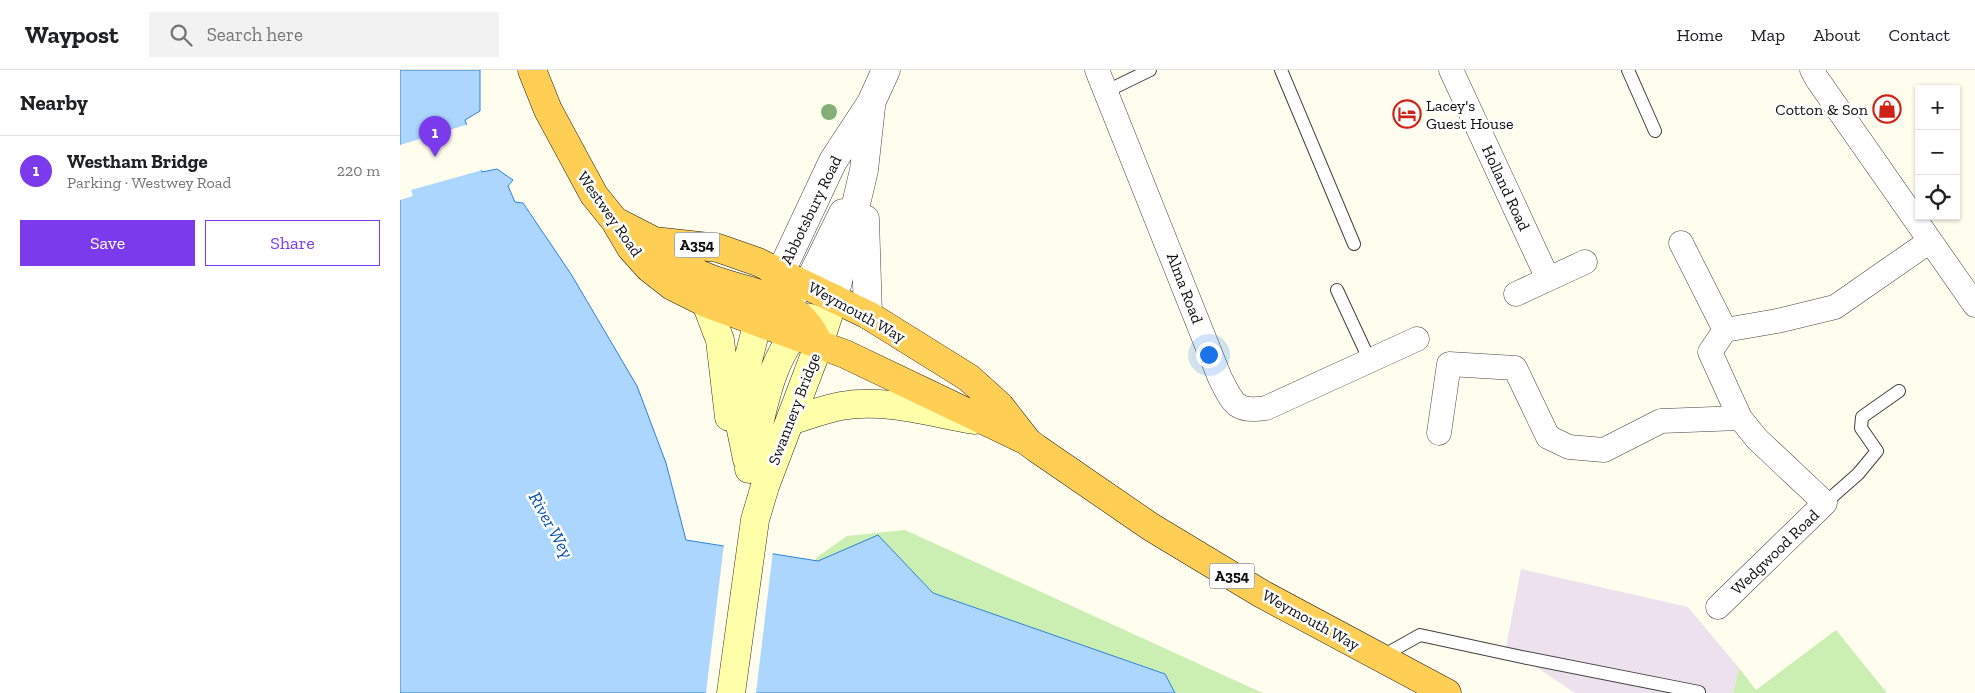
<!DOCTYPE html>
<html lang="en">
<head>
<meta charset="utf-8">
<style>
	body { margin:0; font-family:"Zilla Slab",serif; background:#f2f2f2; color:#202124 }
	.controls { position:absolute; right:15px; top:15px; display:grid; overflow:hidden; border-radius:0px; box-shadow:0 1px 4px #0004 }
	.controls button { width:45px; height:45px; display:grid; place-items:center; padding:0; border:0; border-bottom:1px solid #e0e0e0; background:#fff; color:#202124; font:25px sans-serif }
	.you { position:absolute; left:808px; top:284px; width:18px; height:18px; margin:-12px; border:4px solid #fff; border-radius:50%; background:#1a73e8; box-shadow:0 0 0 8px #1a73e833 }
	.badge { display:grid; place-items:center; width:32px; height:32px; border-radius:50%; background:#7c3aed; color:#fff; font-size:16px; font-weight:700 }
	.pin { position:absolute; translate:-50% -41px; filter:drop-shadow(0 1px 2px #0008) }
	.pin::after { content:''; position:absolute; top:26px; width:18px; height:15px; background:inherit; clip-path:polygon(0 0,100% 0,50% 100%) }
	.list { margin:0; padding:0; list-style:none }
	h2 { display:flex; justify-content:space-between; align-items:center; height:65px; margin:0; padding:0 20px; font-size:21px }
	h2 small { font-size:16px; font-weight:400; color:#757577 }
	.list li { display:grid; grid-template-columns:32px 1fr auto; gap:15px; align-items:center; box-sizing:border-box; height:70px; padding:0 20px; border-top:1px solid #e0e0e0 }
	.list b { display:block; font-size:19px; white-space:nowrap }
	.list p { margin:0; font-size:16px; white-space:nowrap; color:#757577 }
	.list em { font-size:16px; font-style:normal; color:#757577 }
	.actions { display:flex; gap:10px; padding:15px 20px }
	.actions a { flex:1; padding:11px 0; border:1px solid #7c3aed; border-radius:0px; text-align:center; font-size:18px; color:#7c3aed }
	.actions .main { background:#7c3aed; color:#fff }
	.icon { flex:none; width:28px; height:28px; fill:none; stroke:currentColor; stroke-width:2; stroke-linecap:round; stroke-linejoin:round }
	.map { position:relative; flex:none; width:1575px; height:623px; overflow:hidden }
	header { display:flex; align-items:center; gap:30px; box-sizing:border-box; height:70px; padding:0 25px; background:#fff; border-bottom:1px solid #e0e0e0 }
	header strong { font-size:24px }
	nav { display:flex; gap:28px; margin-inline-start:auto; font-size:18px }
	.search { width:350px; height:45px; background:#f2f2f2; display:flex; align-items:center; gap:12px; box-sizing:border-box; padding:0 18px; border-radius:0px; color:#757577; font-size:19px }
	main { display:flex }
	aside { flex:1; background:#fff }
	.map>svg:first-child { display:block }
</style>
</head>
<body>
<header>
<strong>Waypost</strong>
<div class="search"><svg class="icon" aria-label="search" viewBox="0 0 24 24"><circle cx="10" cy="10" r="6"/><path d="M15 15l6 6"/></svg>Search here</div>
<nav><a>Home</a><a>Map</a><a>About</a><a>Contact</a></nav>
</header>
<main>
<aside>
<h2>Nearby<small></small></h2>
<ul class="list">
<li><span class="badge">1</span><div><b>Westham Bridge</b><p>Parking · Westwey Road</p></div><em>220 m</em></li>
</ul>
<div class="actions"><a class="main">Save</a><a>Share</a></div>
</aside>
<div class="map">
<svg width="1575" height="623" viewBox="0 0 1575 623">
	<rect width="100%" height="100%" fill="#fffeee"/>
	<path fill="#ede1ed" d="M 1121,499 L 1288,537 L 1339,598 L 1333,623 L 1175,623 L 1106,577 Z"/>
	<path fill="#cbeeb3" d="M 505,460 L 843,614 L 863,623 L 775,623 L 765,604 L 533,523 L 477,465 L 394,623 L 416,488 L 447,466 Z
		M 1436,560 L 1487,623 L 1333,623 L 1339,598 L 1356,620 Z"/>
	<path fill="#acd6fd" stroke="#2b82dc" d="M 0,0 L 80,0 L 80,41 L 65,50 L 82,102 L 97,99 L 113,110 L 108,116 L 115,132 L 123,133 L 171,204 L 237,316 L 266,393 L 286,470 L 418,491 L 478,465 L 533,523 L 765,604 L 775,623 L 0,623 Z"/>
	<path fill="#fffeee" d="M 69,54 L 84,99 L 86,99 L 11,120 L 13,126 L 0,130 L 0,75 Z
		M 324,474 L 373,481 L 356,623 L 306,623 Z"/>
	<g fill="none" stroke-linecap="round" stroke-linejoin="round">
		<g stroke="#414141" stroke-width="14">
			<path id="service" d="M 881,0 L 954,174
				M 1228,0 L 1255,61
				M 707,21 L 750,0
				M 937,220 L 970,291
				M 1425,433 L 1458,404 L 1477,381 L 1461,358 L 1462,347 L 1499,321
				M 979,588 L 1020,565 L 1122,587 L 1299,622"/>
		</g>
		<g stroke="#414141" stroke-width="25">
			<path id="minor" d="M 697,0 L 820,308 C 833,333 835,343 866,338 L 1017,269
				M 1051,0 L 1148,209
				M 1412,0 L 1417,9 L 1575,235
				M 1281,173 L 1325,260
				M 1116,224 L 1185,192
				M 1039,363 L 1049,294 L 1115,298 L 1148,367 L 1169,377 L 1204,380 L 1261,351 L 1340,348
				M 1318,537 L 1425,433 L 1357,369 L 1340,348 L 1310,282 L 1325,260 L 1377,251 L 1435,237 L 1530,171"/>
		</g>
		<g stroke="#414141" stroke-width="29">
			<path id="tertiary" d="M 465,149 L 468,245
				M 370,225 L 433,91 L 471,33 L 486,0
				M 434,228 L 464,100 L 471,37
				M 387,230 L 411,208 L 443,143"/>
		</g>
		<g stroke="#303030" stroke-width="29">
			<path id="secondary" d="M 306,233 L 320,270 L 329,347
				M 390,351 C 407,346 424,339 441,336 C 485,328 532,343 575,350
				M 347,389 L 340,355 L 341,318 L 358,251
				M 349,399 C 362,348 367,284 410,248
				M 331,623 L 355,450 L 365,416 L 419,274 L 434,228"/>
		</g>
		<g stroke="#1f1f1f" stroke-width="29">
			<path id="trunk" d="M 132,0 L 148,40 L 194,125 L 215,151 L 231,178 L 249,198 L 272,216 L 306,233 L 445,284 L 625,370
				M 215,151 L 254,171 L 318,178 L 358,192 L 468,245 L 569,308 L 600,336 L 628,372 L 636,378 L 751,457 L 862,524 L 1047,623
				M 254,171 C 267,182 281,195 297,203 C 345,226 394,218 419,274"/>
		</g>
		<use href="#service" stroke="#fff" stroke-width="12"/>
		<use href="#minor" stroke="#fff" stroke-width="24"/>
		<use href="#tertiary" stroke="#fff" stroke-width="28"/>
		<use href="#secondary" stroke="#ffffa9" stroke-width="28"/>
		<use href="#trunk" stroke="#ffce55" stroke-width="28"/>
	</g>
	<circle fill="#84ae77" cx="429" cy="42" r="8"/>
	<defs>
		<g id="shop-ring" transform="scale(1.4375)"><circle r="9.5" fill="#fff" stroke="#ce2216" stroke-width="1.5"/><path d="M-5-2.5h2.3a2.7 3.5 0 0 1 5.4 0H5L5.5 6h-11ZM-1.5-2.5h3a1.5 2.3 0 0 0-3 0Z" fill="#ce2216"/></g>
		<g id="hotel-ring" transform="scale(1.4375)"><circle r="9.5" fill="#fff" stroke="#ce2216" stroke-width="1.5"/><path d="M-6-4.5h1.5V1H6V5H4.5V3h-9V5H-6ZM-4 0a1.8 1.8 0 1 1 3.6 0ZM.5 0V-2.5h3Q6-2.5 6 0Z" fill="#ce2216"/></g>
	</defs>
	<g fill-rule="evenodd">
		<use href="#shop-ring" x="1487" y="39"/>
		<use href="#hotel-ring" x="1007" y="44"/>
	</g>
	<g text-anchor="middle" dominant-baseline="central" stroke-width="5" stroke-linejoin="round" paint-order="stroke">
		<g fill="#fff" stroke="#565656" stroke-width="1">
			<rect x="274.5" y="162.5" width="45" height="25" rx="4"/>
			<rect x="809.5" y="493.5" width="45" height="25" rx="4"/>
		</g>
		<g font-size="15" font-weight="bold" fill="#0e0e0e">
			<text x="297" y="175">A354</text>
			<text x="832" y="506">A354</text>
		</g>
		<g font-size="16" fill="#0e0e0e" stroke="#fff" text-anchor="start">
			<text x="1026" y="35">Lacey's<tspan x="1026" dy="18">Guest House</tspan></text>
			<text x="1468" y="39" text-anchor="end">Cotton &amp; Son</text>
		</g>
		<g font-size="16" fill="#0e0e0e" stroke="#fff">
			<text transform="translate(1106 118) rotate(65)">Holland Road</text>
			<text transform="translate(411 140) rotate(-64)">Abbotsbury Road</text>
			<text transform="translate(210 144) rotate(55)">Westwey Road</text>
			<text transform="translate(785 218) rotate(69)">Alma Road</text>
			<text transform="translate(457 242) rotate(29)">Weymouth Way</text>
			<text transform="translate(394 339) rotate(-69)">Swannery Bridge</text>
			<text transform="translate(1375 482) rotate(-44)">Wedgwood Road</text>
			<text transform="translate(911 550) rotate(29)">Weymouth Way</text>
		</g>
		<g font-size="18" font-style="italic" fill="#0853ae" stroke="#fff">
			<text transform="translate(151 455) rotate(61)">River Wey</text>
		</g>
	</g>
</svg>
<div class="controls">
<button>+</button>
<button>−</button>
<button><svg class="icon" aria-label="locate" viewBox="0 0 24 24"><circle cx="12" cy="12" r="6"/><path d="M12 2v4M12 18v4M2 12h4M18 12h4"/></svg></button>
</div>
<div class="you"></div>
<div class="pin badge" style="left:35px;top:87px">1</div>
</div>
</main>
</body>
</html>
